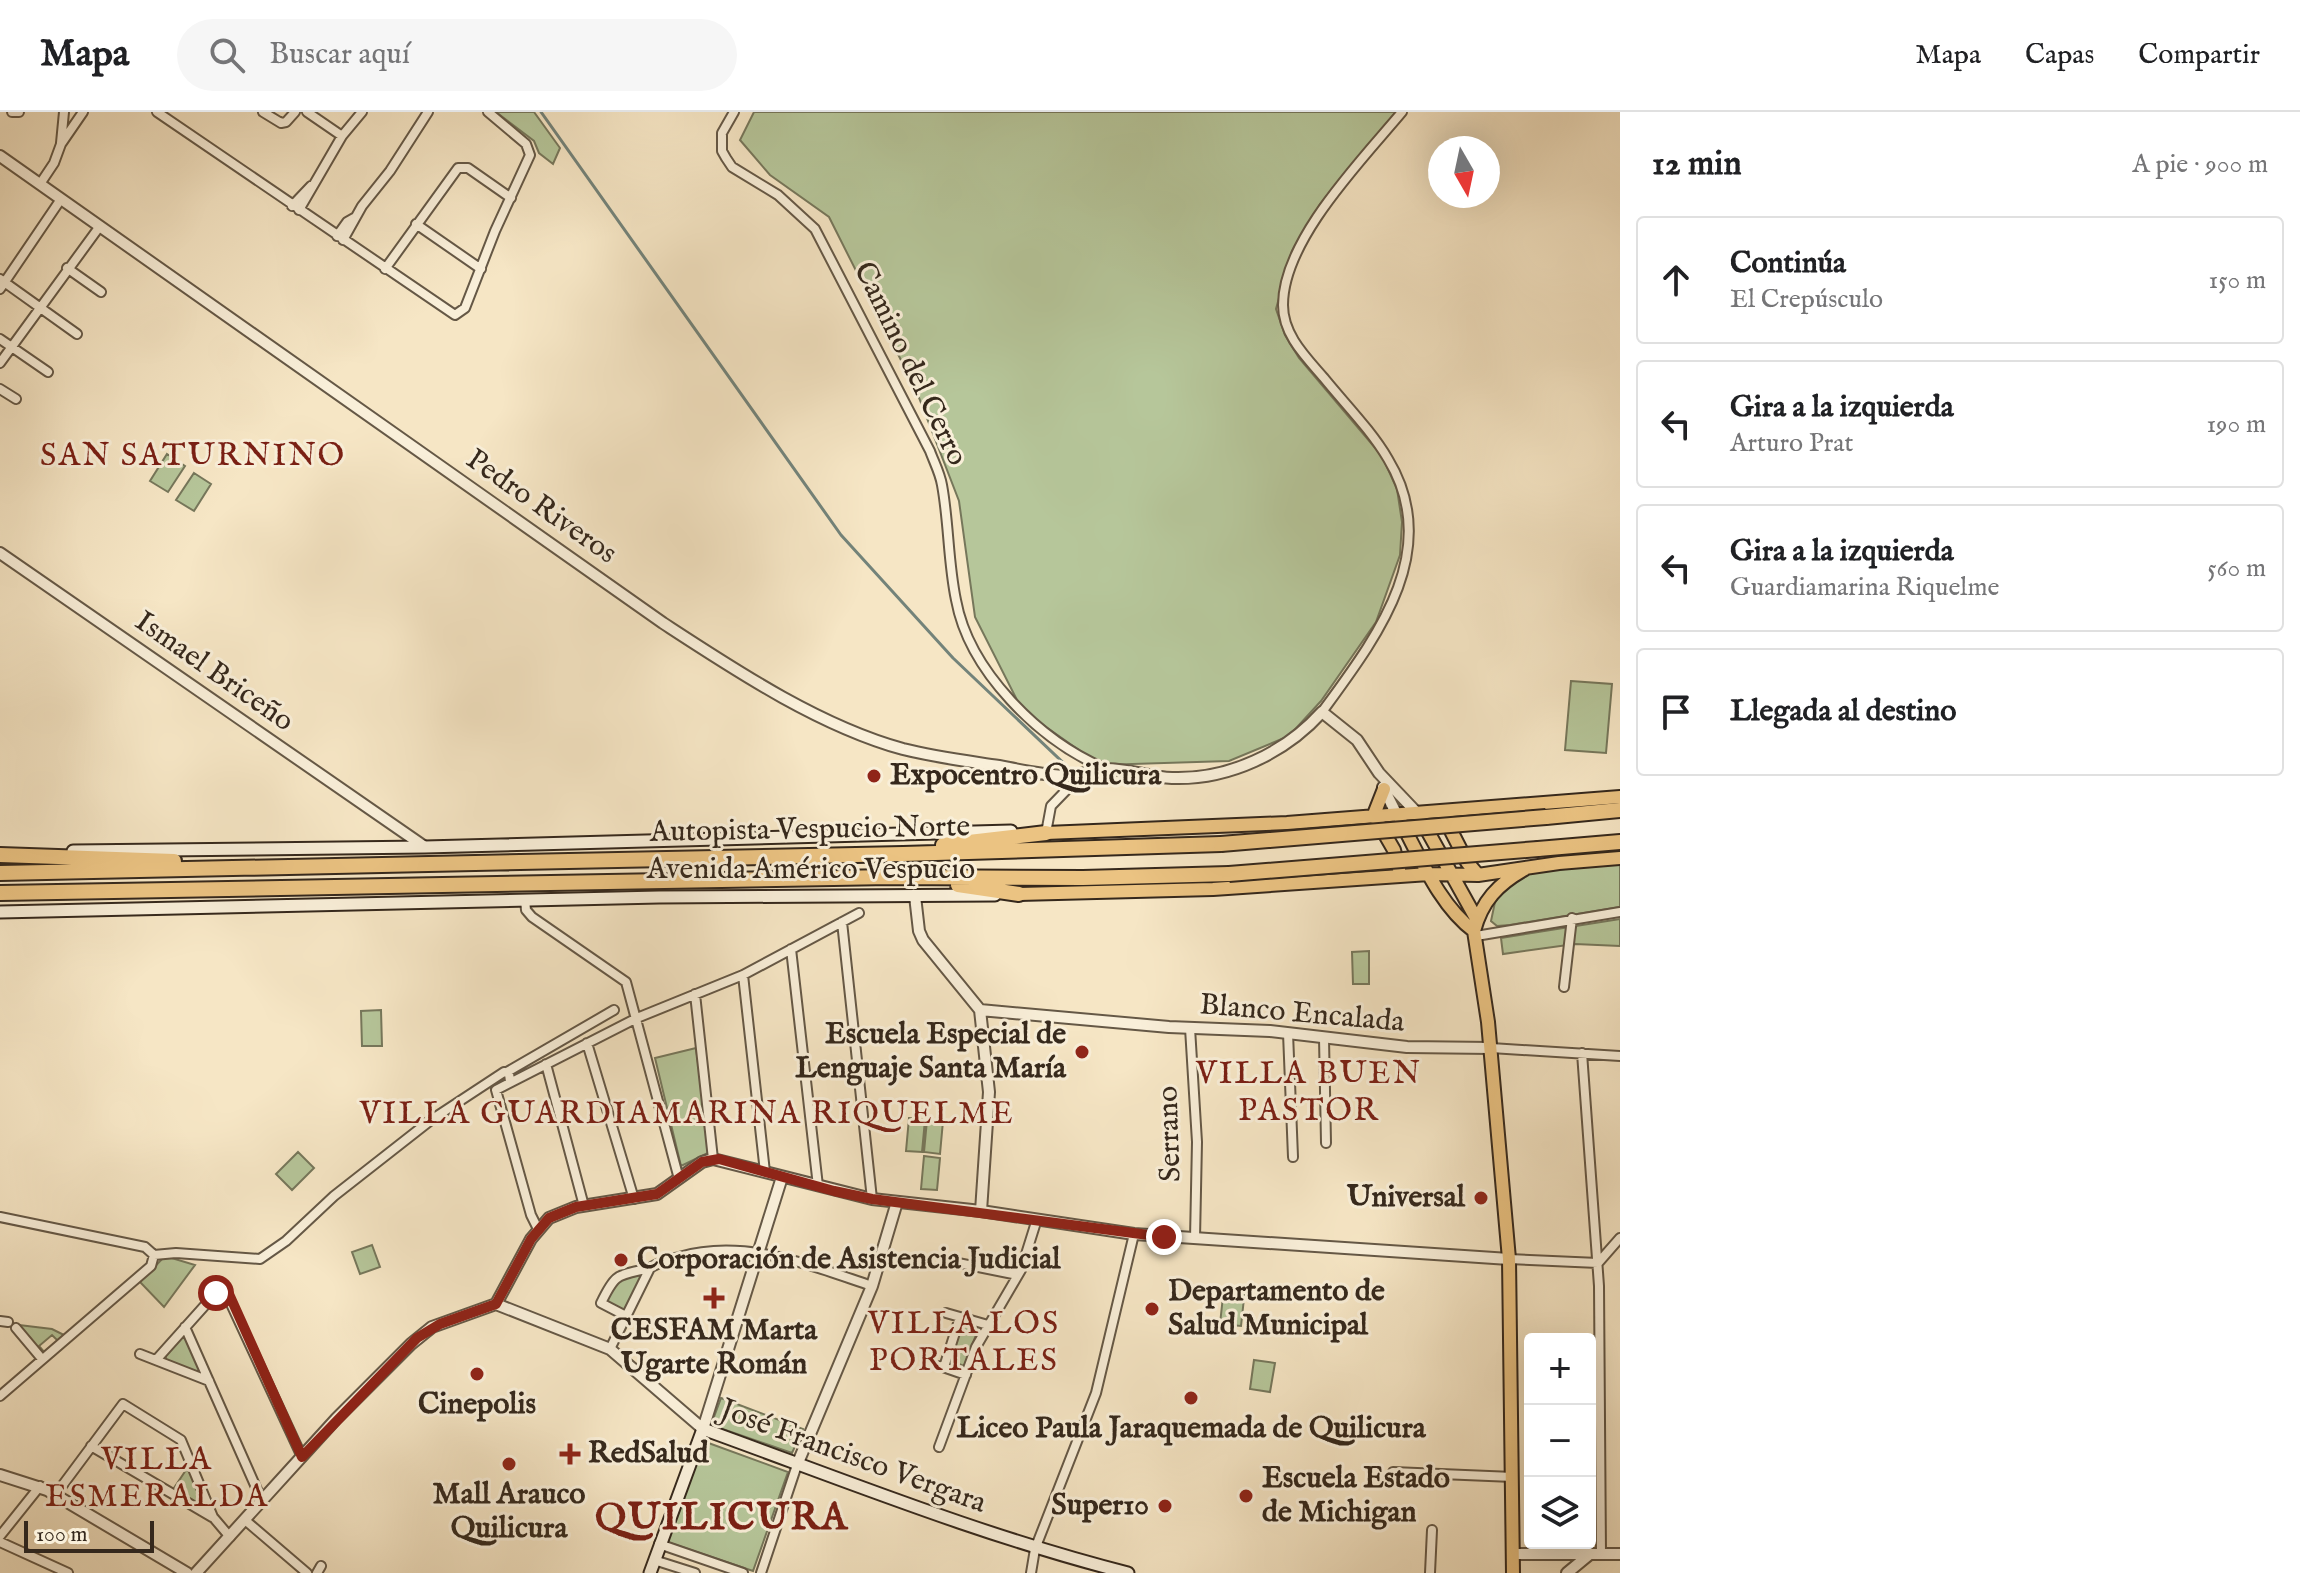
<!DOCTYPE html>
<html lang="es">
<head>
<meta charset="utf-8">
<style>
	body { margin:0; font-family:"IM FELL English",serif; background:#f6f6f6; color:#202124 }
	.controls { position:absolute; right:24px; bottom:24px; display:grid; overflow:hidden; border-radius:8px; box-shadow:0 8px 32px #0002 }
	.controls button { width:72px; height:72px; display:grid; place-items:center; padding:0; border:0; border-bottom:2px solid #e0e0e0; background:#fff; color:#202124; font:40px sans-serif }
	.compass { position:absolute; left:1428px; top:24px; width:72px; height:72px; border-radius:50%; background:#fff; box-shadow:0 8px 32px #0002; rotate:171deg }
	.scale { position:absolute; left:24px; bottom:20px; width:130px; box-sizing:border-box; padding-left:8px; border:4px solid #35281c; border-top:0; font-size:22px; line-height:28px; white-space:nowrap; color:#35281c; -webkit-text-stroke:6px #f9efd9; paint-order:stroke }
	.stop { position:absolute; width:24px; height:24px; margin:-18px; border:6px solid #8f2418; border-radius:50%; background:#fff }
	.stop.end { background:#8f2418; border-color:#fff; box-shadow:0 2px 8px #0008 }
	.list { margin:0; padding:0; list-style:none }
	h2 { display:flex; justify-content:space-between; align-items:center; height:104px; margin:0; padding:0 32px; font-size:34px }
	h2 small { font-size:26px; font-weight:400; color:#757577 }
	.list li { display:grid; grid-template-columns:52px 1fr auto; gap:24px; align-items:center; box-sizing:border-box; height:128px; margin:0 16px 16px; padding:0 16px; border:2px solid #e0e0e0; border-radius:8px }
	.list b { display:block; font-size:30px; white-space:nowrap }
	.list p { margin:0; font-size:26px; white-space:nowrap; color:#757577 }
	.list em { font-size:26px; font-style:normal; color:#757577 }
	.icon { flex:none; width:44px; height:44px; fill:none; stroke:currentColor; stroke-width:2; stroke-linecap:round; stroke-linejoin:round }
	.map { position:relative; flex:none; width:1620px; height:1461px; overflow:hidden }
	header { display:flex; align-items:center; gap:48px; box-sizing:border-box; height:112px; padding:0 40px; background:#fff; border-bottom:2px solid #e0e0e0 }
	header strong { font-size:38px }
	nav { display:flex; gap:44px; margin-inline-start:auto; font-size:28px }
	.search { width:560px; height:72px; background:#f6f6f6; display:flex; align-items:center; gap:20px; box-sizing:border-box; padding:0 28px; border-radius:44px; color:#757577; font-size:30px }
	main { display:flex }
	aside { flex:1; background:#fff }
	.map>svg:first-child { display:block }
</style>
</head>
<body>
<header>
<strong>Mapa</strong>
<div class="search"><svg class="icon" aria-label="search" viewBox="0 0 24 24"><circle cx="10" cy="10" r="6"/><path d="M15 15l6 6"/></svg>Buscar aquí</div>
<nav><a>Mapa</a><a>Capas</a><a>Compartir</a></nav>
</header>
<main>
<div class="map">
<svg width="1620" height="1461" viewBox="0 0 1620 1461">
	<rect width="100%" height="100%" fill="#f6e6c5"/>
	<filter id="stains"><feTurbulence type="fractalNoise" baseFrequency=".0025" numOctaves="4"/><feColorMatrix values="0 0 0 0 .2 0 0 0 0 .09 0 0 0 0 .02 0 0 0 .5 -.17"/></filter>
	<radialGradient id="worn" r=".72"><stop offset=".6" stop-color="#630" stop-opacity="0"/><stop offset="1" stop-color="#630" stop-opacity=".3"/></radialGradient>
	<path fill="#b6c69a" stroke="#76775b" stroke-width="2" d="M 496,0 L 534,0 L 560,36 L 553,52 L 539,41 L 534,29 Z
		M 754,0 L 1396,0 L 1320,92 L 1292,139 L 1276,197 L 1285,223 L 1299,246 L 1382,344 L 1397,377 L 1402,410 L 1400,443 L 1376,510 L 1321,589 L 1289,624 L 1229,649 L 1100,653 L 1022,598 L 975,505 L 959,389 L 916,278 L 829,105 L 770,63 L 740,28 Z
		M 167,342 L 185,354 L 168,380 L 150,369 Z
		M 194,361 L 211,372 L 194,399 L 176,388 Z
		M 1571,569 L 1612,572 L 1606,641 L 1565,638 Z
		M 1620,751 L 1620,795 L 1510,813 L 1497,814 L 1491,809 L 1495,790 L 1508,774 L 1527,761 Z
		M 1620,807 L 1620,834 L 1575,832 L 1503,842 L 1501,826 Z
		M 1369,839 L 1369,872 L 1353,872 L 1352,840 Z
		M 381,898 L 382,934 L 362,934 L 361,899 Z
		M 696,936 L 710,1040 L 681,1054 L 655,946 Z
		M 909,1006 L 925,1008 L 922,1040 L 906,1039 Z
		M 927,1008 L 943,1009 L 940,1042 L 924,1040 Z
		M 298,1040 L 314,1056 L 292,1078 L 276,1062 Z
		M 924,1044 L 940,1046 L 937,1078 L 921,1077 Z
		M 372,1133 L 380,1155 L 360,1162 L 352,1140 Z
		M 165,1144 L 195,1153 L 164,1195 L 140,1170 Z
		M 643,1162 L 624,1198 L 605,1190 L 616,1169 Z
		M 1224,1175 L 1245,1177 L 1241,1214 L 1220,1212 Z
		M 963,1209 L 979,1215 L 964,1254 L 949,1248 Z
		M 19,1213 L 52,1217 L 66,1224 L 59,1230 L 52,1223 L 39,1234 L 45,1241 L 43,1243 Z
		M 184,1221 L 203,1264 L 167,1250 L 165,1242 Z
		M 1254,1248 L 1275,1251 L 1270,1280 L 1250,1277 Z
		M 721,1286 L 803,1317 L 792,1341 L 711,1313 Z
		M 703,1329 L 788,1360 L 753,1459 L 667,1430 Z
		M 188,1355 L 206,1397 L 174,1376 Z"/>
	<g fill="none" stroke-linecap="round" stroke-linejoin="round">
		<path stroke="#73837a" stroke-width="3" d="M 541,0 L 841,423 L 953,546 L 1073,660"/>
		<g stroke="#655846" stroke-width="12">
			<path id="minor" d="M 12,0 L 19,0
				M 157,0 L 455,203 L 465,196 L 495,119 L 530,43 L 526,32 L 488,0
				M 263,0 L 281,11 L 286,10 L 295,0
				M 307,0 L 342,24
				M 734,0 L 722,21 L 722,39 L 726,46 L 732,55 L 778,83 L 815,117 L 930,339 C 934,350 940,361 942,373 C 949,411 948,450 956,488 C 969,559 1039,628 1104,656
				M 61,31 L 64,0
				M 40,72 L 54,51 L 61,32 L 83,0
				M 292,94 L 311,74
				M 299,98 L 342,24 L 362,0
				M 416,112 L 481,157
				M 337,124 L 347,110 L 354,106
				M 343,128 L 362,94 L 390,59 L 428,0
				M 67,156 L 101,180
				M 385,157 L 458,56 L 468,56 L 511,86
				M 0,167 L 77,222
				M 0,177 L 61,87
				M 0,227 L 48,260
				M 0,251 L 100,114
				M 0,277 L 16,287
				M 1322,600 C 1376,526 1444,439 1388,347 C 1371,318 1345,292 1324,266 C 1306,245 1283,223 1283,193 C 1283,128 1362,48 1402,0
				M 1046,721 L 1051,694 L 1081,663
				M 525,788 L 526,798 L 532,805 L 626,870 L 679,1067
				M 842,810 L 872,1087
				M 1476,824 L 1620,800
				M 791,837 L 818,1074
				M 743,863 L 765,1060
				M 1564,875 L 1572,806
				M 695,882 L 713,1047
				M 1190,916 L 1197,1030 L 1195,1126
				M 1288,921 L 1293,1045
				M 1324,926 L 1326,1031
				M 587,931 L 634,1087
				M 1491,936 L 1620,944
				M 1582,941 L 1599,1174 L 1601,1442
				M 546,952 L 584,1094
				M 507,960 L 614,898
				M 0,1105 L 145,1135 L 154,1143
				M 538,1117 L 531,1103 L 496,978 L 637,906 L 743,863 L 859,801
				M 154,1143 L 176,1141 L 260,1147 L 286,1129 L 334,1084 L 431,1008 L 504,960 L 509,961 L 510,970
				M 1509,1147 L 1598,1151 L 1620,1126
				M 958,1151 L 1018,1163
				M 946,1201 L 988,1213
				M 626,1204 L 601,1191 C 616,1160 617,1164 650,1156
				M 0,1209 L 8,1210
				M 185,1215 L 262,1389
				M 16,1216 L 42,1247
				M 610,1237 L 650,1156 C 659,1150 668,1148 679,1145 C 745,1126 809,1153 872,1174
				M 140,1242 L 209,1269
				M 156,1248 L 216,1181 L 225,1179 L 302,1345
				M 940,1254 L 966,1263
				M 944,1255 L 960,1205
				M 0,1284 L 151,1154 L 154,1143
				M 91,1334 L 212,1405
				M 939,1335 L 976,1235 L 1021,1158 L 1037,1107
				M 1393,1360 L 1513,1365
				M 56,1382 L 123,1292 L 181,1328 L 213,1405 L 230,1425
				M 245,1408 L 307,1461
				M 0,1424 L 40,1374
				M 0,1430 L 68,1461
				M 659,1432 L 743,1461
				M 654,1448 L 695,1461
				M 317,1461 L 321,1454
				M 761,1461 L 797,1353
				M 1031,1461 L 1035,1437 L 1096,1281 L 1134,1122
				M 1430,1461 L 1432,1418"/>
		</g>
		<g stroke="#655846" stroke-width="14">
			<path id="tertiary" d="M 0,44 L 663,511 C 735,558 819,614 903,637 C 935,645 967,649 999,654 C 1020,658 1043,663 1065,664 C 1079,665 1092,657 1106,657 C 1128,657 1150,665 1172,666 C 1229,668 1285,641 1322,600 L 1357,628 L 1379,661 L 1418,702
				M 0,441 L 425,735
				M 1383,675 L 1397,703
				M 915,784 L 919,819 L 923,828 L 980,898 L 989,980 L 981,1099
				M 980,898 L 1169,915 L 1270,919 L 1407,935 L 1491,936
				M 496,1192 L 531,1127 L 549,1106 L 576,1095 L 657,1082 L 702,1050 L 713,1047 L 872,1087 L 981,1099 L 1134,1122 L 1509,1147
				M 496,1192 L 610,1237 L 703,1317 L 782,1065
				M 797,1353 L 872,1174 L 897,1090
				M 0,1363 L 47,1378 L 187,1461
				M 1513,1442 L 1620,1442
				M 196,1461 L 336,1307 L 411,1232 L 432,1215 L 496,1192
				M 1567,1461 L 1590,1442"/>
		</g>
		<g stroke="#35281c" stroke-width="15">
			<path id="secondary" d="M 73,739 L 425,735 L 1011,719
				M 0,800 L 659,785 L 995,783
				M 650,1461 L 703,1317 C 844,1368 982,1424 1128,1461"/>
		</g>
		<g stroke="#35281c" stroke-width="16">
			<path id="primary" d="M 1373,705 L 1384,677
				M 1445,707 L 1467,750 L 1478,763
				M 1422,709 L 1477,808
				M 1401,710 C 1421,747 1440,794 1474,819
				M 1379,712 L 1394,738 L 1399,757
				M 1046,721 L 1287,711 L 1620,685
				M 1019,782 L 1213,777 L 1429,762 L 1478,763 L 1559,751 L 1620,746
				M 1513,1461 L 1509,1147 L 1488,910 L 1474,819 C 1482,789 1498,772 1525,757"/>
		</g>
		<g stroke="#35281c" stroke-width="18">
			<path id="motorway" d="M 1546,705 L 1620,698
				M 943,733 L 1046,721
				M 1538,737 L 1620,730
				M 0,743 L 174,749
				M 0,761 L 903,742 L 1221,732
				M 958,773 L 1019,782
				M 0,781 L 890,765 L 1083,766 L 1229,762"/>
		</g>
		<use href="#minor" stroke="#f9efd9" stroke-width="8"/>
		<use href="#tertiary" stroke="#f9efd9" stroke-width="10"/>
		<use href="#secondary" stroke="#f9efd9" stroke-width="11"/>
		<use href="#primary" stroke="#ebc382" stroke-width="12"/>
		<use href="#motorway" stroke="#ebc382" stroke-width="14"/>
		<g stroke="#35281c" stroke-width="18" stroke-linecap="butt">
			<path id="motorway-bridge" d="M 1221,732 L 1546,705
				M 1229,762 L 1538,737"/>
		</g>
		<use href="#motorway-bridge" stroke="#ebc382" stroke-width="14"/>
	</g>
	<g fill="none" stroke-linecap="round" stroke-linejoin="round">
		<path stroke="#8f2418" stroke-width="10" d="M 216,1181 L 223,1178 L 229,1182 L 302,1345 L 417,1226 L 440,1212 L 496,1192 L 531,1127 L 549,1106 L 576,1095 L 657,1082 L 702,1050 L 719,1047 L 834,1079 L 872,1087 L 1164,1125"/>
	</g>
	<g fill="#8f2418" stroke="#f9efd9" stroke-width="3">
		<circle cx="874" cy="664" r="8"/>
		<circle cx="1082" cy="940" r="8"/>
		<circle cx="1481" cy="1086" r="8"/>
		<circle cx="621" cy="1148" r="8"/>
		<path d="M710 1174h8v8h8v8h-8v8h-8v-8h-8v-8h8z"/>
		<circle cx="1152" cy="1197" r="8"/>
		<circle cx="477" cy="1262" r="8"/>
		<circle cx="1191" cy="1286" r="8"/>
		<path d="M566 1330h8v8h8v8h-8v8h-8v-8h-8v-8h8z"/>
		<circle cx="509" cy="1352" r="8"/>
		<circle cx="1246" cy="1384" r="8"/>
		<circle cx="1165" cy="1394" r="8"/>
	</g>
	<g text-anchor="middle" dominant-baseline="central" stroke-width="6" stroke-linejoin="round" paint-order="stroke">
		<g font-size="30" fill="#35281c" stroke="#f9efd9">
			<text transform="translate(910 252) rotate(64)">Camino del Cerro</text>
			<text transform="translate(541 395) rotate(35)">Pedro Riveros</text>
			<text transform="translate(214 560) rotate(35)">Ismael Briceño</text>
			<text transform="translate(810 718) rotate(-1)">Autopista Vespucio Norte</text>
			<text x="811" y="758">Avenida Américo Vespucio</text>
			<text transform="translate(1302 902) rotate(5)">Blanco Encalada</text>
			<text transform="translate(1170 1022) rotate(-92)">Serrano</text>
			<text transform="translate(853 1345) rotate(20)">José Francisco Vergara</text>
		</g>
		<g font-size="30" font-weight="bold" fill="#35281c" stroke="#f9efd9" text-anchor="start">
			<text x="890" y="664">Expocentro Quilicura</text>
			<text x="1066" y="923" text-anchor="end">Escuela Especial de<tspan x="1066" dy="34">Lenguaje Santa María</tspan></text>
			<text x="1465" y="1086" text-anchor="end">Universal</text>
			<text x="637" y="1148">Corporación de Asistencia Judicial</text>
			<text x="1168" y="1180">Departamento de<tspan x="1168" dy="34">Salud Municipal</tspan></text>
			<text x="714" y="1219" text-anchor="middle">CESFAM Marta<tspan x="714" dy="34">Ugarte Román</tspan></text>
			<text x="477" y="1293" text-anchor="middle">Cinepolis</text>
			<text x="1191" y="1317" text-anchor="middle">Liceo Paula Jaraquemada de Quilicura</text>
			<text x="588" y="1342">RedSalud</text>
			<text x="1262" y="1367">Escuela Estado<tspan x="1262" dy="34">de Michigan</tspan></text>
			<text x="509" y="1383" text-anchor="middle">Mall Arauco<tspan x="509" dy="34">Quilicura</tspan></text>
			<text x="1149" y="1394" text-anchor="end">Super10</text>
		</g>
		<g font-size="32" letter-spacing="2" fill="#7a1f14" stroke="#f9efd9">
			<text x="193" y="344">SAN SATURNINO</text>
			<text x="1309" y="962">VILLA BUEN<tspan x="1309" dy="37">PASTOR</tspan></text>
			<text x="687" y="1002">VILLA GUARDIAMARINA RIQUELME</text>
			<text x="964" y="1212">VILLA LOS<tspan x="964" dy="37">PORTALES</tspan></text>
			<text x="157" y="1348">VILLA<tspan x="157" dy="37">ESMERALDA</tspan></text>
		</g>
		<g font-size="38" font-weight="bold" letter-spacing="2" fill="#7a1f14" stroke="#f9efd9">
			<text x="722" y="1407">QUILICURA</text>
		</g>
	</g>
	<rect width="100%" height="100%" filter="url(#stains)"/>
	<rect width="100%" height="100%" fill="url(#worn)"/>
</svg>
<div class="controls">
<button>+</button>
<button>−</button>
<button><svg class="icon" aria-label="layers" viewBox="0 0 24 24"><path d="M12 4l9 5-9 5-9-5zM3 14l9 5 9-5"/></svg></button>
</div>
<svg class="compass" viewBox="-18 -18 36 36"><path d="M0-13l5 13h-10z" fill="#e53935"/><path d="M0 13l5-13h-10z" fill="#757577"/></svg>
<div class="scale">100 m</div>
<div class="stop" style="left:216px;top:1181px"></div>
<div class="stop end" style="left:1164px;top:1125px"></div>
</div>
<aside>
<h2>12 min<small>A pie · 900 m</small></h2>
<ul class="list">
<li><svg class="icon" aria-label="ahead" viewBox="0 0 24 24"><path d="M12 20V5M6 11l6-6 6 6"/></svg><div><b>Continúa</b><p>El Crepúsculo</p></div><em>150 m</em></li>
<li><svg class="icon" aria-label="left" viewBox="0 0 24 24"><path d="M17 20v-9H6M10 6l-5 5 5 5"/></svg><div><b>Gira a la izquierda</b><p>Arturo Prat</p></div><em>190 m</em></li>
<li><svg class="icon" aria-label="left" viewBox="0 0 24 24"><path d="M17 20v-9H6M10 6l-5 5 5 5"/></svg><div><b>Gira a la izquierda</b><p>Guardiamarina Riquelme</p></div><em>560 m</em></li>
<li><svg class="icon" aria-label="arrive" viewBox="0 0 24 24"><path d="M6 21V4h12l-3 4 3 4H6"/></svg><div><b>Llegada al destino</b></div></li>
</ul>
</aside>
</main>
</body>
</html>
